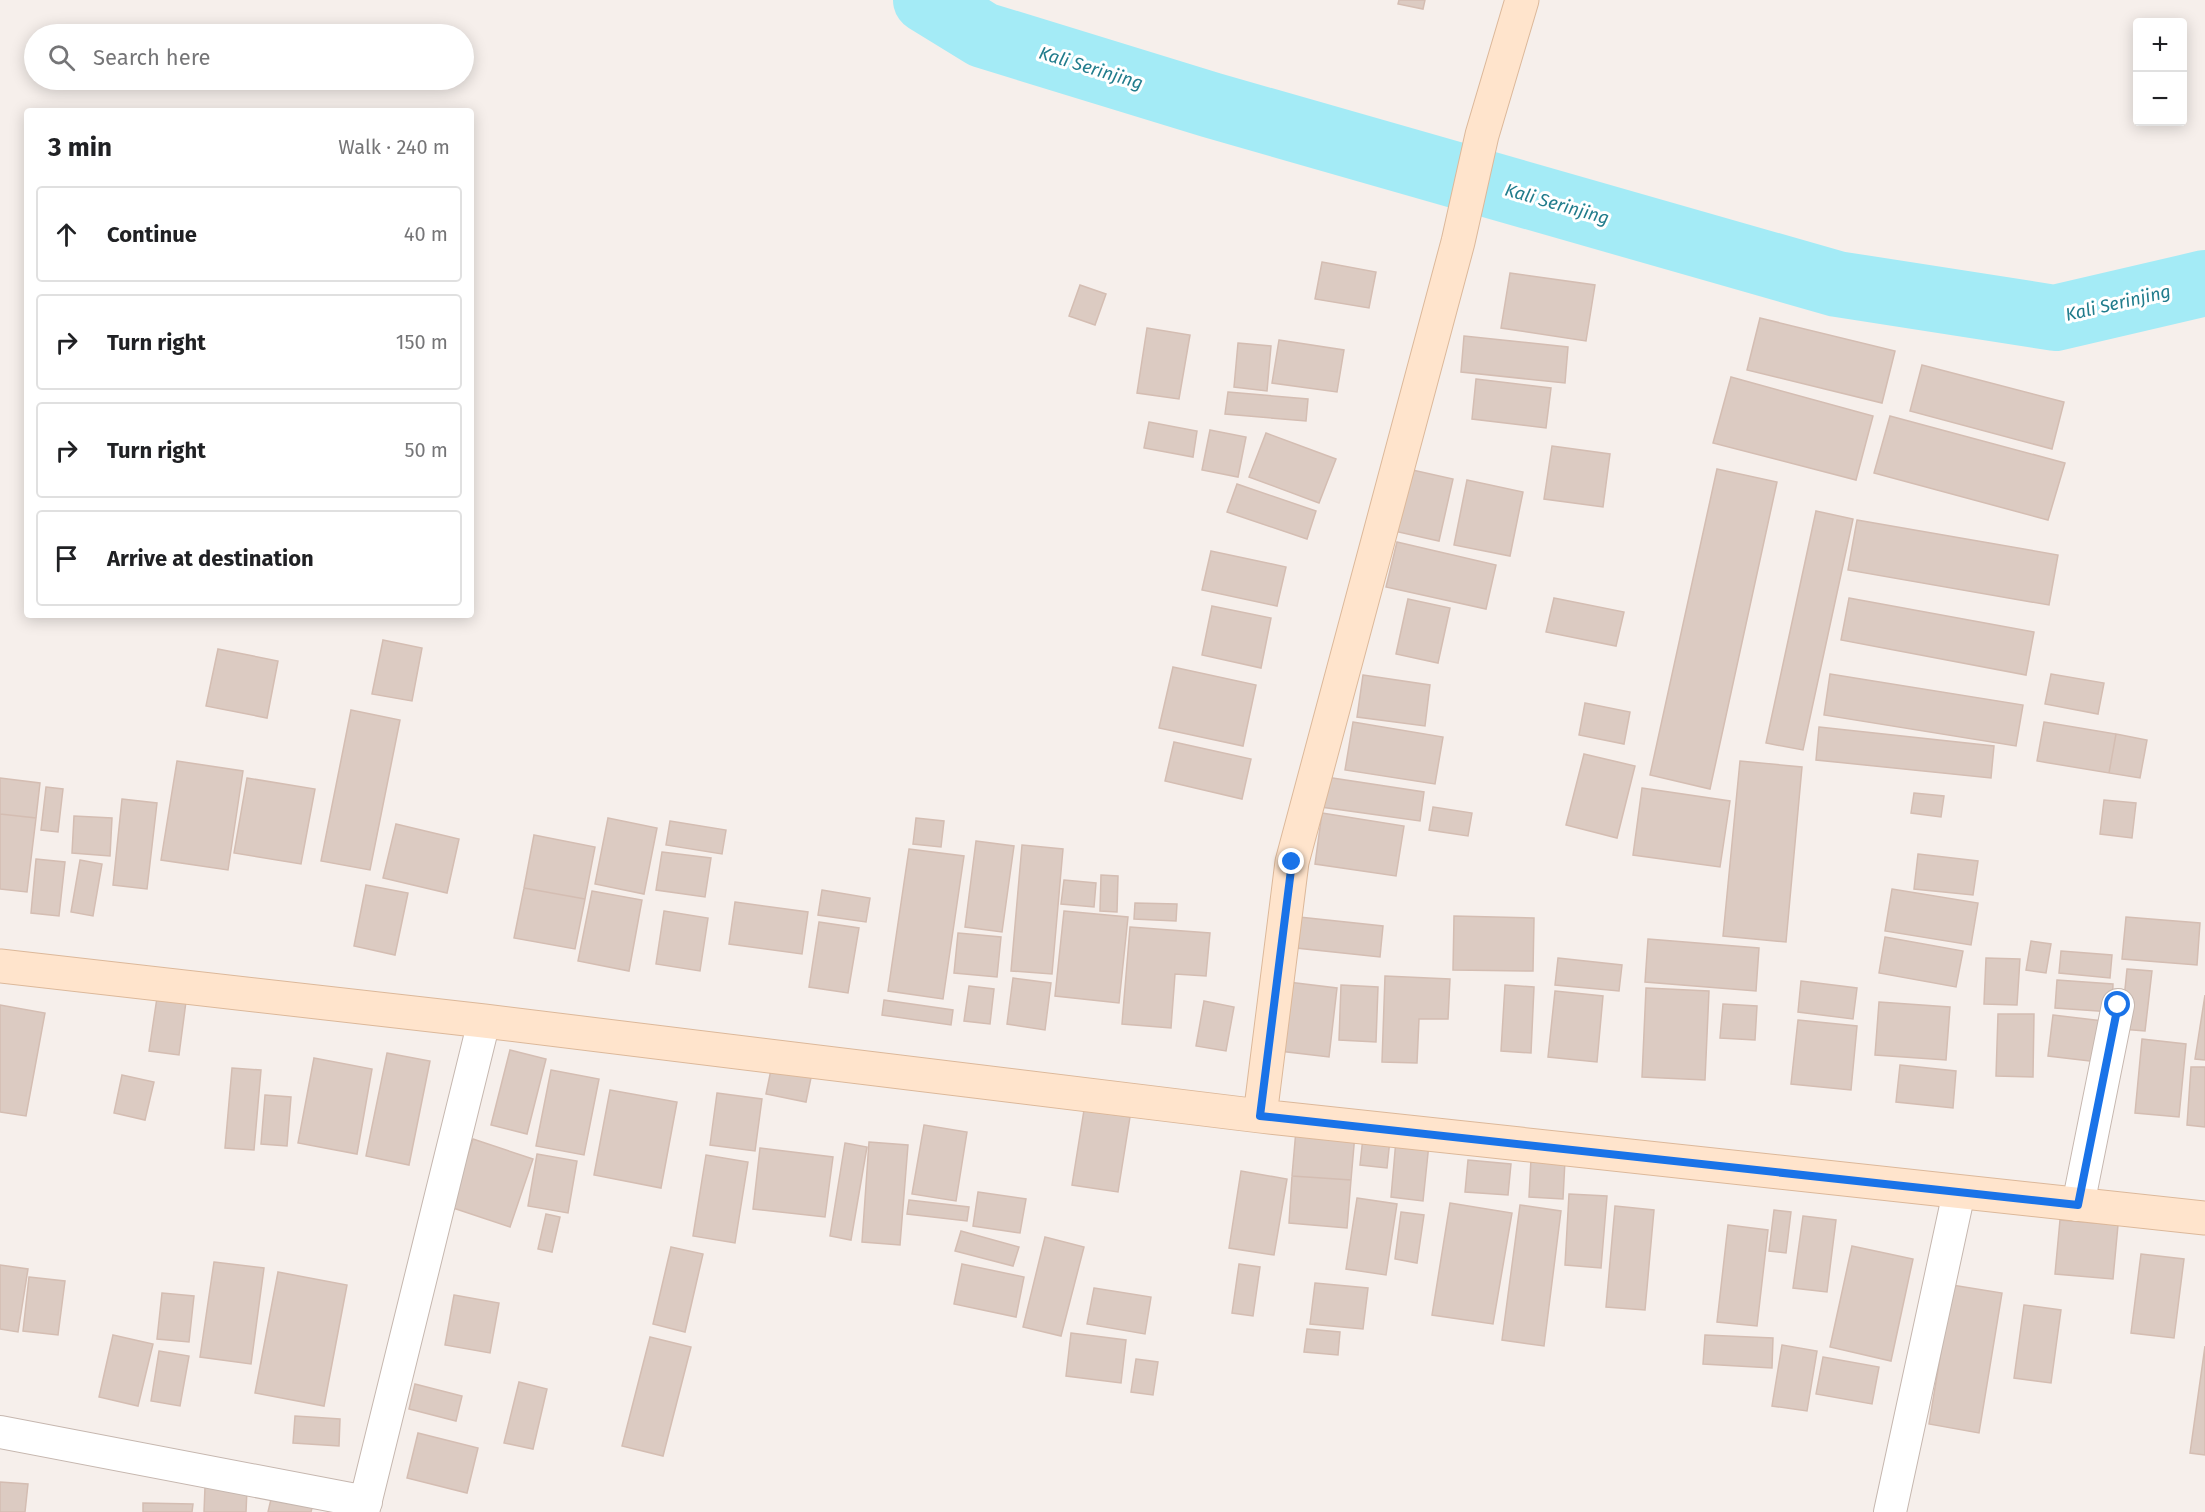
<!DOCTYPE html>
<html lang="en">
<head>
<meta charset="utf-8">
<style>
	body { margin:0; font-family:"Fira Sans",sans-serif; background:#f2f2f2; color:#202124 }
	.controls { position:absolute; right:18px; top:18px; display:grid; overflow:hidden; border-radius:6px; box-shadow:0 3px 15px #0003 }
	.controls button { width:54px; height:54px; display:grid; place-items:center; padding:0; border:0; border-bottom:2px solid #e0e0e0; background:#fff; color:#202124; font:30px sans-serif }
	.stop { position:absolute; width:18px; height:18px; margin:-14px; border:4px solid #1a73e8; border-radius:50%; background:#fff }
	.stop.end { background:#1a73e8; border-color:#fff; box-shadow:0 2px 6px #0008 }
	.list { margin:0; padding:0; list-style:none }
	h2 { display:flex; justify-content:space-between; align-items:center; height:78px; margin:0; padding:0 24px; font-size:26px }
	h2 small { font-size:20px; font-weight:400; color:#757577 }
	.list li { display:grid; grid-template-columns:39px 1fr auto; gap:18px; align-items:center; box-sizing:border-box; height:96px; margin:0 12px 12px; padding:0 12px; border:2px solid #e0e0e0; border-radius:6px }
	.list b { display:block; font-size:22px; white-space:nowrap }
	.list em { font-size:20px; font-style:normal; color:#757577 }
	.icon { flex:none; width:33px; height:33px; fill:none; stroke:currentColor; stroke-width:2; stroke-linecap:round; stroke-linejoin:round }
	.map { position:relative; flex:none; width:2205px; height:1512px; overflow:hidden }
	.search { position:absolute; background:#fff; box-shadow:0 3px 15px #0003; left:24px; top:24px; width:450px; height:66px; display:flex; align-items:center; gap:15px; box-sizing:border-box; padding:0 21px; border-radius:33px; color:#757577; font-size:22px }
	.panel { position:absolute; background:#fff; box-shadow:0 3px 15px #0003; left:24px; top:108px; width:450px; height:510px; border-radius:6px }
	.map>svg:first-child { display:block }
</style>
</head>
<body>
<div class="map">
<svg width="2205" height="1512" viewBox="0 0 2205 1512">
	<rect width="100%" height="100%" fill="#f6efeb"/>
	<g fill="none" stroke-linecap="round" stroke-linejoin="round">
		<path stroke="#a4ebf6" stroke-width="66" d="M 926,0 L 983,35 L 1211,105 L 1837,284 L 2055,318 L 2205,283"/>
	</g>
	<path fill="#dccbc2" stroke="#d4bdb2" stroke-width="1.5" d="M 1399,0 L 1425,0 L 1423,9 L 1398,4 Z
		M 1322,262 L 1376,272 L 1369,308 L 1315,299 Z
		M 1510,273 L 1595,285 L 1586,341 L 1501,328 Z
		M 1080,285 L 1106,294 L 1095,325 L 1069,316 Z
		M 1760,318 L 1895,351 L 1882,403 L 1747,370 Z
		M 1147,328 L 1190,335 L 1179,399 L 1137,393 Z
		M 1464,336 L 1568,347 L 1565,383 L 1461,372 Z
		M 1279,340 L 1344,350 L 1337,392 L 1272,383 Z
		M 1238,343 L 1271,346 L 1267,391 L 1234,387 Z
		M 1922,365 L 2064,402 L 2052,449 L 1910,411 Z
		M 1731,377 L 1873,416 L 1856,480 L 1713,443 Z
		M 1476,379 L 1551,388 L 1546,428 L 1472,419 Z
		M 1228,392 L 1308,399 L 1306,421 L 1225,414 Z
		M 1890,416 L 2065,463 L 2048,520 L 1874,473 Z
		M 1149,422 L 1197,431 L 1193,457 L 1144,448 Z
		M 1210,430 L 1246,437 L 1238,477 L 1202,470 Z
		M 1266,433 L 1336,459 L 1319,503 L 1249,477 Z
		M 1552,446 L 1610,454 L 1603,507 L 1544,499 Z
		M 1408,469 L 1453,479 L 1439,541 L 1394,531 Z
		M 1717,469 L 1777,482 L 1710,789 L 1650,775 Z
		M 1467,480 L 1523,492 L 1510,556 L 1454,545 Z
		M 1237,484 L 1316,511 L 1307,539 L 1227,512 Z
		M 1816,511 L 1853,519 L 1803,750 L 1766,743 Z
		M 1857,520 L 2058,555 L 2049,605 L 1848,570 Z
		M 1397,542 L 1496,565 L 1486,609 L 1386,587 Z
		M 1211,551 L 1286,567 L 1277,606 L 1202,590 Z
		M 1554,598 L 1624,612 L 1616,646 L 1546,632 Z
		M 1849,598 L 2034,632 L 2026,675 L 1841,640 Z
		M 1408,599 L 1450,608 L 1438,663 L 1396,654 Z
		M 1212,606 L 1271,618 L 1261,668 L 1202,655 Z
		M 383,640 L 422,648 L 412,701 L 372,694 Z
		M 218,649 L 278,661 L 267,718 L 206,706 Z
		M 1173,667 L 1256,685 L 1243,746 L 1159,728 Z
		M 1830,674 L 2023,705 L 2016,746 L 1824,715 Z
		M 2051,674 L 2104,683 L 2098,714 L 2045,704 Z
		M 1363,675 L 1430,685 L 1425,726 L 1357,717 Z
		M 1585,703 L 1630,712 L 1624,744 L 1579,735 Z
		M 351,710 L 400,720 L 370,870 L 321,861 Z
		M 1353,722 L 1443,737 L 1435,784 L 1345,770 Z
		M 2044,722 L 2116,734 L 2109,773 L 2037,761 Z
		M 1819,727 L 1994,746 L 1991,778 L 1816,760 Z
		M 2116,734 L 2147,740 L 2140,778 L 2109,773 Z
		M 1174,742 L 1251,759 L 1242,799 L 1165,781 Z
		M 1584,754 L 1635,766 L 1617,838 L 1566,825 Z
		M 177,761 L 243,771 L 228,870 L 161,860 Z
		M 1740,761 L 1802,767 L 1786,942 L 1723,936 Z
		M 1326,777 L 1424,792 L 1420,821 L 1321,807 Z
		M 0,778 L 40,783 L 36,818 L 0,814 Z
		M 247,778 L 315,789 L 301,864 L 234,853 Z
		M 46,787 L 63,789 L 58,832 L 41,830 Z
		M 1642,788 L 1730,801 L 1720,867 L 1633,855 Z
		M 1914,793 L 1944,796 L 1941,817 L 1911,813 Z
		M 122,799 L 157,803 L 147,889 L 113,885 Z
		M 2104,800 L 2136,803 L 2132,838 L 2100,834 Z
		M 1433,807 L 1472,813 L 1468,836 L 1429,830 Z
		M 1322,813 L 1404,826 L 1396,876 L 1315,864 Z
		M 0,814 L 36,818 L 27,892 L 0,889 Z
		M 74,816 L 112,818 L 110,856 L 72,853 Z
		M 608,818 L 657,828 L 644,894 L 595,884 Z
		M 916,818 L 944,821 L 941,847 L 913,844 Z
		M 670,821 L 726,830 L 722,854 L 666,845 Z
		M 396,824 L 459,839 L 447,893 L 383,878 Z
		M 534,835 L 595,847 L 585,899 L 524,888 Z
		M 976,841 L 1014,846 L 1002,932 L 965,927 Z
		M 1022,845 L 1063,849 L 1052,974 L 1011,971 Z
		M 909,849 L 964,856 L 943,999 L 888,991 Z
		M 662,852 L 711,858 L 705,897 L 656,890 Z
		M 1918,854 L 1978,861 L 1973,895 L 1914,889 Z
		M 36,859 L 65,862 L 59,916 L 31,913 Z
		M 80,860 L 102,864 L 93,916 L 71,912 Z
		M 1101,875 L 1118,876 L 1117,912 L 1100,911 Z
		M 1064,880 L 1096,883 L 1094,907 L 1061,904 Z
		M 366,885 L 408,893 L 395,955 L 354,946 Z
		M 524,888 L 585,899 L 575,949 L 514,938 Z
		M 1892,889 L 1978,903 L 1971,945 L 1885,931 Z
		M 822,890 L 870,898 L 866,922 L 818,915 Z
		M 592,891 L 642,900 L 629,971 L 578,961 Z
		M 735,902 L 808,912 L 802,954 L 729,944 Z
		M 1135,903 L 1177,904 L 1176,921 L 1134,919 Z
		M 664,911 L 708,918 L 700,971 L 656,964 Z
		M 1064,911 L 1128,917 L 1119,1003 L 1055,996 Z
		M 1454,916 L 1534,918 L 1533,971 L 1453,970 Z
		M 1299,917 L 1383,926 L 1380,957 L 1296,948 Z
		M 2126,917 L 2200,923 L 2197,965 L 2122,959 Z
		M 819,922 L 859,928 L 848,993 L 809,987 Z
		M 1130,927 L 1210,933 L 1206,976 L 1175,974 L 1171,1028 L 1122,1024 Z
		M 958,933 L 1001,937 L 997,977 L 954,973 Z
		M 1885,937 L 1963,951 L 1956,987 L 1879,973 Z
		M 1648,939 L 1759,948 L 1756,991 L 1645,982 Z
		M 2031,941 L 2051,944 L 2046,973 L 2026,970 Z
		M 2061,951 L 2112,955 L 2110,978 L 2059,973 Z
		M 1558,958 L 1622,965 L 1619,991 L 1555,985 Z
		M 1986,958 L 2020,959 L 2017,1005 L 1984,1004 Z
		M 2127,969 L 2152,971 L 2145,1031 L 2121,1029 Z
		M 1385,976 L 1450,979 L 1448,1019 L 1419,1019 L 1417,1063 L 1382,1062 Z
		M 1013,978 L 1051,983 L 1045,1030 L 1007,1024 Z
		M 2057,980 L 2113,984 L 2112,1012 L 2055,1008 Z
		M 1801,981 L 1857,988 L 1853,1019 L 1798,1012 Z
		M 1288,982 L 1337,988 L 1329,1057 L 1279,1051 Z
		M 1341,985 L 1378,987 L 1376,1042 L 1339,1040 Z
		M 1505,985 L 1534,987 L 1531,1053 L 1501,1051 Z
		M 969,986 L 994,989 L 990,1024 L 964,1021 Z
		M 1646,988 L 1709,991 L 1705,1080 L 1642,1077 Z
		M 158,991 L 187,994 L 179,1055 L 149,1051 Z
		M 1555,991 L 1603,996 L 1597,1062 L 1548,1057 Z
		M 2205,995 L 2205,1060 L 2195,1059 Z
		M 884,1000 L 953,1010 L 951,1025 L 882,1015 Z
		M 1204,1001 L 1234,1007 L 1226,1051 L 1196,1046 Z
		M 1879,1002 L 1950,1007 L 1946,1060 L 1875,1055 Z
		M 1723,1004 L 1757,1006 L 1755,1040 L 1720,1038 Z
		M 0,1005 L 45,1013 L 26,1116 L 0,1112 Z
		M 1998,1014 L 2034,1014 L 2033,1077 L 1996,1076 Z
		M 2053,1015 L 2103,1021 L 2098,1062 L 2048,1056 Z
		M 1798,1020 L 1857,1026 L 1851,1090 L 1791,1084 Z
		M 2142,1039 L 2186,1044 L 2179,1117 L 2135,1113 Z
		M 510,1050 L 546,1059 L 527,1134 L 491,1125 Z
		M 387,1053 L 430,1061 L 409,1165 L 366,1156 Z
		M 314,1058 L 372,1069 L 357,1154 L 298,1143 Z
		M 773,1060 L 813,1068 L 806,1102 L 766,1094 Z
		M 1900,1065 L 1956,1071 L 1953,1108 L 1896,1102 Z
		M 2191,1067 L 2205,1067 L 2205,1127 L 2187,1125 Z
		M 232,1068 L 261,1070 L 254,1150 L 225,1148 Z
		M 551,1070 L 599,1079 L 584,1155 L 536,1146 Z
		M 122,1075 L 154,1082 L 145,1120 L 114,1113 Z
		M 610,1090 L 677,1102 L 661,1188 L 594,1175 Z
		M 717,1093 L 762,1099 L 755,1151 L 710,1145 Z
		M 265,1095 L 291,1097 L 287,1146 L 261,1144 Z
		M 1084,1110 L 1130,1117 L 1118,1192 L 1072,1185 Z
		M 924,1125 L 967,1132 L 956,1201 L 912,1194 Z
		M 1364,1128 L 1391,1130 L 1387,1168 L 1360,1165 Z
		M 1296,1130 L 1355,1134 L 1351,1180 L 1292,1176 Z
		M 473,1139 L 533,1159 L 510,1227 L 450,1207 Z
		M 1396,1140 L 1429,1144 L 1423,1201 L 1391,1197 Z
		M 869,1142 L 908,1145 L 900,1245 L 862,1242 Z
		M 845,1143 L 867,1147 L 851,1240 L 830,1236 Z
		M 760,1148 L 833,1157 L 825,1217 L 753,1209 Z
		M 537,1154 L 577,1161 L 568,1213 L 528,1206 Z
		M 706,1155 L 748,1162 L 735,1243 L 693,1236 Z
		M 1531,1159 L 1565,1160 L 1563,1199 L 1529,1197 Z
		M 1468,1160 L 1511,1164 L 1508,1195 L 1465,1192 Z
		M 1241,1171 L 1287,1179 L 1274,1255 L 1229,1248 Z
		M 1292,1176 L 1351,1180 L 1347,1228 L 1289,1223 Z
		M 978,1192 L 1026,1199 L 1020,1233 L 973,1226 Z
		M 1569,1194 L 1607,1196 L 1601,1268 L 1565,1265 Z
		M 1357,1198 L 1397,1204 L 1386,1275 L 1346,1269 Z
		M 909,1200 L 969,1207 L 967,1221 L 907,1214 Z
		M 1450,1203 L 1512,1213 L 1493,1324 L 1432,1315 Z
		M 1520,1205 L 1561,1211 L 1544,1346 L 1502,1340 Z
		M 1615,1206 L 1654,1210 L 1645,1310 L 1606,1307 Z
		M 1774,1210 L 1791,1212 L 1786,1253 L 1769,1251 Z
		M 1401,1212 L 1424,1215 L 1417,1263 L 1395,1259 Z
		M 546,1214 L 560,1217 L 552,1252 L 538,1249 Z
		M 1803,1216 L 1836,1220 L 1827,1292 L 1793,1288 Z
		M 2060,1220 L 2118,1225 L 2113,1279 L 2055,1274 Z
		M 1728,1225 L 1768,1230 L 1757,1326 L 1717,1322 Z
		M 961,1231 L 1019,1247 L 1013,1266 L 955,1251 Z
		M 1045,1237 L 1084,1247 L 1061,1336 L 1023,1327 Z
		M 1852,1246 L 1913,1259 L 1891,1361 L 1830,1347 Z
		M 671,1247 L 703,1254 L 685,1332 L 653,1324 Z
		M 2141,1254 L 2184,1259 L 2174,1338 L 2131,1333 Z
		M 214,1262 L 264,1268 L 251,1364 L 200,1357 Z
		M 962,1264 L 1024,1277 L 1016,1317 L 954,1304 Z
		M 1239,1264 L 1260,1267 L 1253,1316 L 1232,1313 Z
		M 0,1265 L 28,1269 L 18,1332 L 0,1329 Z
		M 278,1272 L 347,1285 L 324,1406 L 255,1393 Z
		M 29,1277 L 65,1281 L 58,1335 L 23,1331 Z
		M 1315,1283 L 1368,1288 L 1363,1329 L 1310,1324 Z
		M 1952,1285 L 2002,1293 L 1979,1433 L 1929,1424 Z
		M 1094,1288 L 1151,1297 L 1145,1334 L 1087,1324 Z
		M 162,1293 L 194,1296 L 189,1342 L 157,1339 Z
		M 454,1295 L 499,1303 L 490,1353 L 445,1345 Z
		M 2024,1305 L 2061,1310 L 2051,1383 L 2014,1378 Z
		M 1307,1329 L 1340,1332 L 1338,1355 L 1304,1352 Z
		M 1071,1333 L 1126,1340 L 1121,1383 L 1066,1376 Z
		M 113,1335 L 153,1344 L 138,1406 L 99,1397 Z
		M 1705,1335 L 1773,1338 L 1772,1368 L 1703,1364 Z
		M 650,1337 L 691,1347 L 663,1456 L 622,1446 Z
		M 1782,1345 L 1817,1351 L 1807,1411 L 1772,1406 Z
		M 2205,1346 L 2205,1455 L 2190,1453 Z
		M 159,1351 L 189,1356 L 180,1406 L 151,1401 Z
		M 1823,1357 L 1879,1367 L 1872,1404 L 1816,1394 Z
		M 1136,1359 L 1158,1362 L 1153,1395 L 1131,1392 Z
		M 519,1382 L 547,1389 L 533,1449 L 504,1443 Z
		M 415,1384 L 462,1396 L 456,1421 L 409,1409 Z
		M 295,1416 L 340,1419 L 339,1446 L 293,1443 Z
		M 418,1433 L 478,1448 L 467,1493 L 407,1478 Z
		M 0,1482 L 28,1484 L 25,1512 L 0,1512 Z
		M 205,1487 L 247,1489 L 246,1512 L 204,1512 Z
		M 272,1495 L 313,1504 L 311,1512 L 268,1512 Z
		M 143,1503 L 193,1504 L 192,1512 L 143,1512 Z"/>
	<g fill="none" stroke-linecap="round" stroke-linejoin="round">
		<g stroke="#c6b7af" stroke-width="34">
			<path id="street" d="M 2078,1205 L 2118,1005
				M 0,1432 L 366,1502
				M 363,1512 L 484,1021
				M 1890,1512 L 1959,1192"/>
		</g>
		<g stroke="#dcb89a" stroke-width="35">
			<path id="secondary" d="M 0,966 L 484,1021 L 1260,1116 L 2205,1218
				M 1260,1116 L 1292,862 L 1458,242 L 1482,135 L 1522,0"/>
		</g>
		<use href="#street" stroke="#fff" stroke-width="32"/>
		<use href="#secondary" stroke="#ffe4cc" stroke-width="33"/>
	</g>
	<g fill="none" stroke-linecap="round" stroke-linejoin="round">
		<path stroke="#1a73e8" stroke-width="8" d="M 1292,862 L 1260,1116 L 2078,1205 L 2118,1005"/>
	</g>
	<g text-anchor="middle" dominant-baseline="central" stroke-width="6" stroke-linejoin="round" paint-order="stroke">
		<g font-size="18" font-style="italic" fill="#217c8c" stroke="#fff">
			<text transform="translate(1091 68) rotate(17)">Kali Serinjing</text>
			<text transform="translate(1557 204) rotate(16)">Kali Serinjing</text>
			<text transform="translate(2118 303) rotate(-13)">Kali Serinjing</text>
		</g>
	</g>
</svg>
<div class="controls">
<button>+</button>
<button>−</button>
</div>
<div class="stop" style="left:2118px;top:1005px"></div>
<div class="stop end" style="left:1292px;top:862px"></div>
<div class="search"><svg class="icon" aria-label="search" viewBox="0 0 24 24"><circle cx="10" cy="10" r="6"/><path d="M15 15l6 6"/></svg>Search here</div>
<section class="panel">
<h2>3 min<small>Walk · 240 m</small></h2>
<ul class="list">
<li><svg class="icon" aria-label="ahead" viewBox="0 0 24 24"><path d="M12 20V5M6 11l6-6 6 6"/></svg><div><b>Continue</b></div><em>40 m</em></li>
<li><svg class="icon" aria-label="right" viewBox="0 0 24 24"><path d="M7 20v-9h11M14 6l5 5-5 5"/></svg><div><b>Turn right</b></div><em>150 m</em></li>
<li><svg class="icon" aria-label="right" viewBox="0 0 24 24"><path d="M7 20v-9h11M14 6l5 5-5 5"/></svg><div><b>Turn right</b></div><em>50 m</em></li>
<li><svg class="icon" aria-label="arrive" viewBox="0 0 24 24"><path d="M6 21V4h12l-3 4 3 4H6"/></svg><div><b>Arrive at destination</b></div></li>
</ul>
</section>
</div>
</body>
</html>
